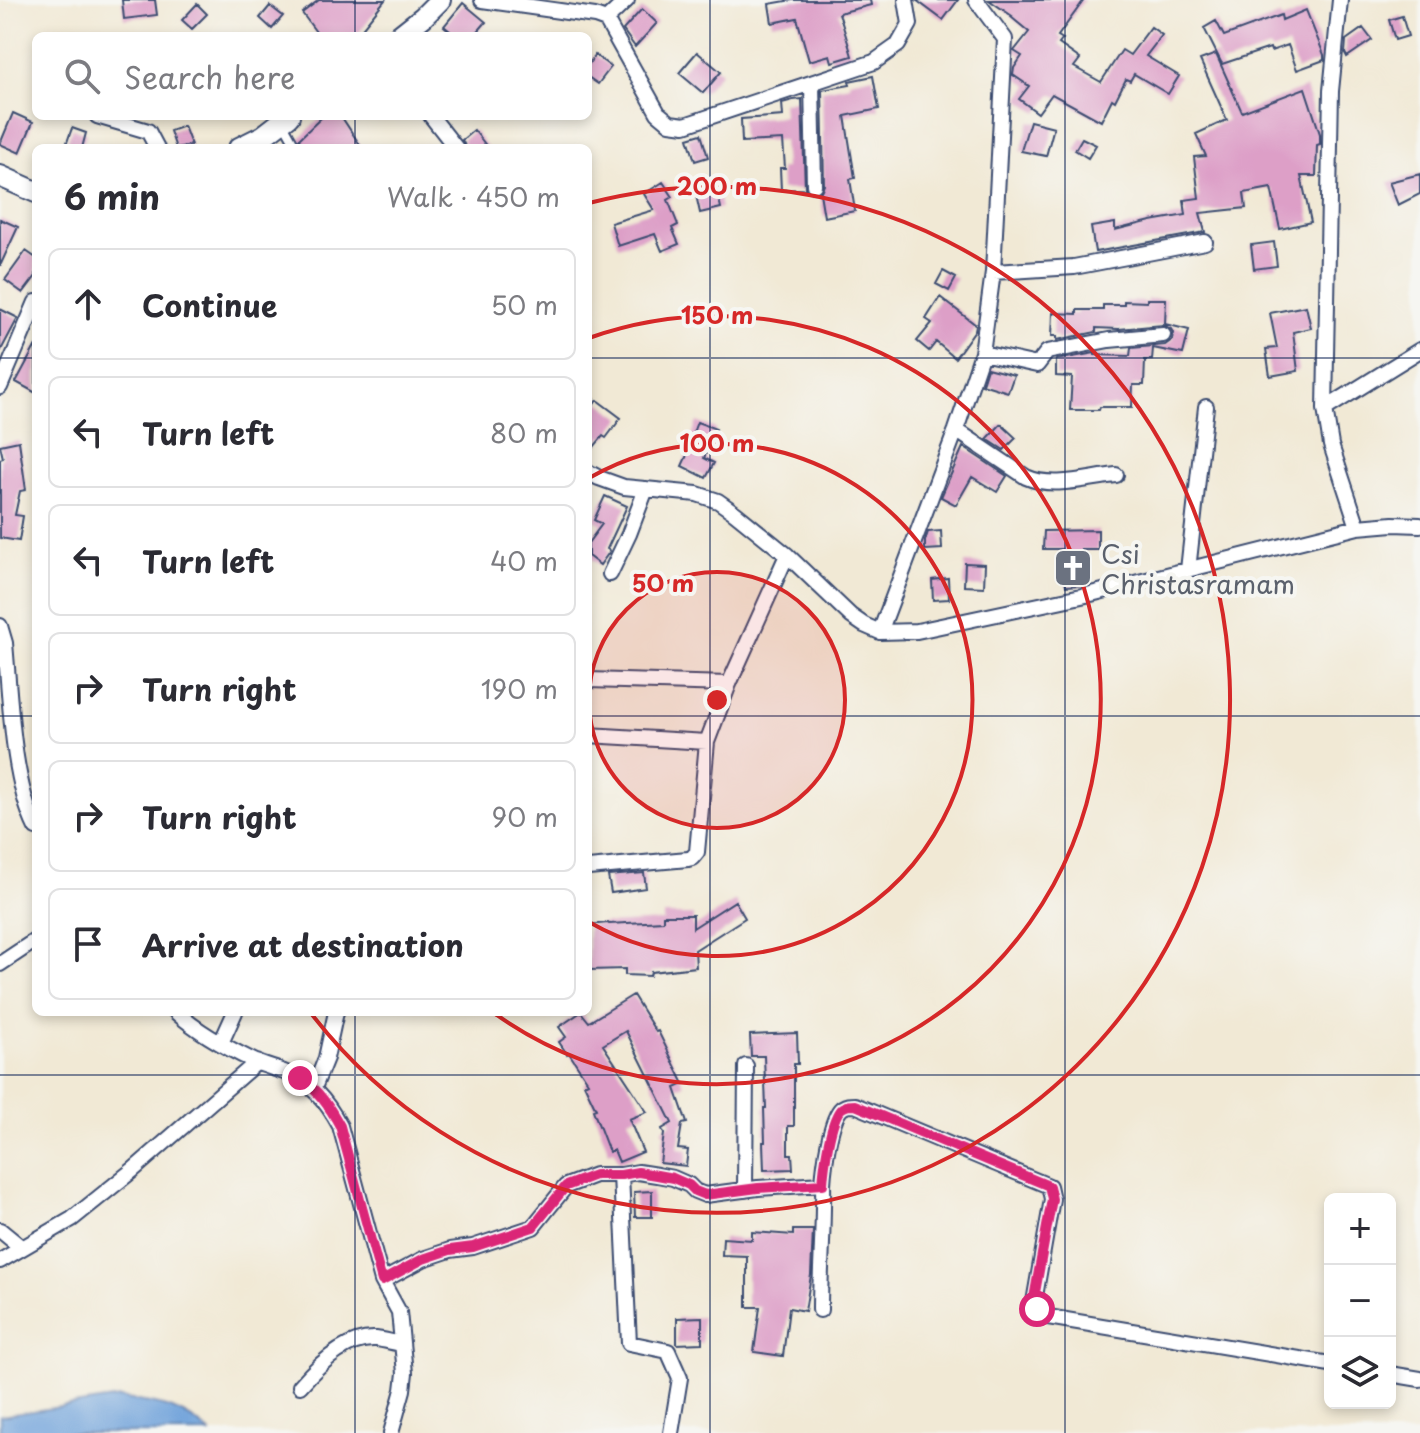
<!DOCTYPE html>
<html lang="en">
<head>
<meta charset="utf-8">
<style>
	body { margin:0; font-family:"Playpen Sans",sans-serif; background:#f7f7f7; color:#2b2b33 }
	.controls { position:absolute; right:24px; bottom:24px; display:grid; overflow:hidden; border-radius:12px; box-shadow:0 4px 12px #0003 }
	.controls button { width:72px; height:72px; display:grid; place-items:center; padding:0; border:0; border-bottom:2px solid #e1e1e2; background:#fff; color:#2b2b33; font:40px sans-serif }
	.stop { position:absolute; width:24px; height:24px; margin:-18px; border:6px solid #db2777; border-radius:50%; background:#fff }
	.stop.end { background:#db2777; border-color:#fff; box-shadow:0 2px 8px #0008 }
	.list { margin:0; padding:0; list-style:none }
	h2 { display:flex; justify-content:space-between; align-items:center; height:104px; margin:0; padding:0 32px; font-size:34px }
	h2 small { font-size:26px; font-weight:400; color:#7c7c81 }
	.list li { display:grid; grid-template-columns:52px 1fr auto; gap:24px; align-items:center; box-sizing:border-box; height:112px; margin:0 16px 16px; padding:0 16px; border:2px solid #e1e1e2; border-radius:12px }
	.list b { display:block; font-size:30px; white-space:nowrap }
	.list em { font-size:26px; font-style:normal; color:#7c7c81 }
	.icon { flex:none; width:44px; height:44px; fill:none; stroke:currentColor; stroke-width:2; stroke-linecap:round; stroke-linejoin:round }
	.map { position:relative; flex:none; width:1420px; height:1433px; overflow:hidden }
	.search { position:absolute; background:#fff; box-shadow:0 4px 12px #0003; left:32px; top:32px; width:560px; height:88px; display:flex; align-items:center; gap:20px; box-sizing:border-box; padding:0 28px; border-radius:12px; color:#7c7c81; font-size:30px }
	.panel { position:absolute; background:#fff; box-shadow:0 4px 12px #0003; left:32px; top:144px; width:560px; height:872px; border-radius:12px }
	.map>svg:first-child { display:block }
</style>
</head>
<body>
<div class="map">
<svg width="1420" height="1433" viewBox="0 0 1420 1433">
	<rect width="100%" height="100%" fill="#f6f6f2"/>
	<filter id="ink" filterUnits="userSpaceOnUse"><feTurbulence type="fractalNoise" baseFrequency=".0125" numOctaves="2"/><feDisplacementMap in="SourceGraphic" scale="16" xChannelSelector="R" yChannelSelector="G"/><feConvolveMatrix kernelMatrix="1 2 1 2 8 2 1 2 1" color-interpolation-filters="sRGB"/></filter>
	<filter id="wash" filterUnits="userSpaceOnUse"><feTurbulence type="fractalNoise" baseFrequency=".006" numOctaves="4" result="noise"/><feDisplacementMap in="SourceGraphic" scale="32" xChannelSelector="R" yChannelSelector="G"/><feGaussianBlur stdDeviation="1.8" result="paint"/><feColorMatrix in="noise" values="0 0 0 0 0 0 0 0 0 0 0 0 0 0 0 0 0 1.4 0 .05"/><feComposite in="paint" operator="in"/></filter>
	<g filter="url(#wash)">
		<rect width="100%" height="100%" fill="#f1e9d5"/>
		<path fill="#6ea1da" stroke="#44689c" stroke-width="2" d="M 119,1398 C 158,1404 179,1405 210,1433 L 0,1433 L 0,1416 Z"/>
		<g id="blocks">
			<path fill="#dd9fc7" d="M 122,0 L 155,0 L 157,15 L 124,19 Z
				M 319,0 L 385,0 L 356,36 L 319,36 L 302,13 Z
				M 792,0 L 870,0 L 871,5 L 839,13 L 852,56 L 832,62 L 830,55 L 809,61 L 797,18 L 772,23 L 769,4 Z
				M 916,0 L 958,0 L 943,20 Z
				M 989,0 L 1084,0 L 1058,36 L 1063,39 L 1059,44 L 1080,59 L 1074,67 L 1101,82 L 1122,50 L 1130,55 L 1151,27 L 1162,35 L 1146,56 L 1179,76 L 1168,94 L 1134,74 L 1130,81 L 1126,79 L 1115,101 L 1112,99 L 1101,121 L 1052,94 L 1038,113 L 1019,99 L 1029,86 L 1013,75 L 1014,68 L 1022,56 L 1014,51 L 1029,32 L 1011,17 L 1012,16 Z
				M 463,3 L 486,22 L 474,36 L 456,36 L 444,26 Z
				M 197,4 L 207,14 L 192,29 L 182,20 Z
				M 270,6 L 283,16 L 272,29 L 260,18 Z
				M 642,9 L 657,23 L 635,47 L 623,30 Z
				M 1306,10 L 1324,55 L 1324,60 L 1297,70 L 1288,45 L 1271,51 L 1270,48 L 1222,64 L 1204,28 L 1216,21 L 1224,36 L 1281,15 L 1282,20 Z
				M 1402,16 L 1408,36 L 1395,40 L 1389,20 Z
				M 1363,28 L 1372,40 L 1347,57 L 1345,53 L 1346,40 Z
				M 697,52 L 721,72 L 703,93 L 679,73 Z
				M 1216,54 L 1242,112 L 1305,88 L 1320,134 L 1320,144 L 1317,145 L 1316,176 L 1301,176 L 1311,222 L 1280,229 L 1271,188 L 1244,193 L 1246,208 L 1200,213 L 1205,232 L 1095,252 L 1091,227 L 1115,223 L 1115,230 L 1151,221 L 1186,215 L 1184,200 L 1199,198 L 1194,157 L 1206,156 L 1196,134 L 1227,120 L 1200,60 Z
				M 595,55 L 611,67 L 598,84 L 588,77 L 588,65 Z
				M 873,76 L 879,109 L 845,116 L 855,178 L 850,179 L 855,211 L 824,217 L 820,193 L 824,185 L 822,90 L 850,85 L 849,81 Z
				M 802,99 L 805,189 L 781,190 L 780,168 L 785,168 L 783,140 L 742,142 L 741,119 L 783,116 L 782,103 L 793,100 Z
				M 13,113 L 33,122 L 20,153 L 0,144 Z
				M 323,116 L 341,116 L 362,148 L 303,148 L 299,139 Z
				M 1030,121 L 1054,127 L 1046,156 L 1021,151 Z
				M 184,126 L 191,145 L 176,148 L 170,131 Z
				M 72,128 L 86,133 L 82,148 L 65,148 Z
				M 474,130 L 488,148 L 466,148 L 462,140 Z
				M 701,134 L 708,157 L 695,161 L 688,138 Z
				M 1082,138 L 1096,145 L 1088,158 L 1075,150 Z
				M 1420,174 L 1420,194 L 1398,205 L 1389,182 Z
				M 663,182 L 673,197 L 668,200 L 678,225 L 672,228 L 679,244 L 662,251 L 655,234 L 618,246 L 611,223 L 654,210 L 644,194 Z
				M 717,190 L 721,208 L 700,213 L 696,195 Z
				M 0,219 L 18,227 L 0,266 Z
				M 1274,242 L 1277,266 L 1254,269 L 1251,245 Z
				M 26,251 L 36,258 L 36,276 L 23,293 L 5,280 Z
				M 943,271 L 956,278 L 949,291 L 936,284 Z
				M 940,297 L 976,325 L 975,330 L 955,358 L 936,342 L 929,351 L 917,341 L 932,323 L 926,319 Z
				M 1147,299 L 1166,299 L 1165,324 L 1189,330 L 1183,354 L 1153,348 L 1152,360 L 1145,360 L 1144,385 L 1133,385 L 1132,407 L 1100,407 L 1099,410 L 1070,410 L 1072,377 L 1056,376 L 1056,360 L 1095,353 L 1095,355 L 1130,356 L 1131,348 L 1165,345 L 1172,340 L 1173,333 L 1171,329 L 1163,325 L 1119,329 L 1096,328 L 1096,332 L 1057,340 L 1057,336 L 1052,336 L 1053,313 L 1077,314 L 1077,310 L 1103,310 L 1103,305 L 1124,305 L 1124,301 L 1147,302 Z
				M 1306,306 L 1311,328 L 1293,332 L 1298,371 L 1270,376 L 1266,349 L 1277,348 L 1270,313 Z
				M 0,309 L 18,318 L 0,352 Z
				M 36,345 L 36,393 L 16,382 Z
				M 987,368 L 1014,375 L 1008,392 L 982,384 Z
				M 597,400 L 621,418 L 606,438 L 603,436 L 588,454 L 588,413 Z
				M 697,422 L 716,429 L 704,458 L 714,463 L 706,478 L 682,466 L 694,440 L 691,438 Z
				M 1001,424 L 1016,438 L 1004,450 L 987,439 Z
				M 19,441 L 26,490 L 20,491 L 15,515 L 23,516 L 19,541 L 0,538 L 0,459 L 3,458 L 0,445 Z
				M 963,447 L 1007,476 L 997,492 L 972,477 L 956,505 L 941,497 Z
				M 605,496 L 627,506 L 607,549 L 610,551 L 600,565 L 588,556 L 588,543 L 602,524 L 594,520 Z
				M 1098,530 L 1098,550 L 1081,550 L 1083,585 L 1066,586 L 1061,549 L 1043,549 L 1044,531 Z
				M 941,531 L 942,549 L 925,550 L 925,541 L 928,532 Z
				M 965,563 L 985,564 L 984,587 L 964,586 Z
				M 948,578 L 949,599 L 933,600 L 932,580 Z
				M 644,873 L 646,888 L 611,893 L 608,876 Z
				M 735,901 L 745,918 L 695,950 L 696,967 L 651,972 L 650,976 L 625,975 L 625,969 L 588,970 L 588,925 L 608,923 L 609,924 L 663,921 L 663,915 L 693,915 L 693,928 Z
				M 633,995 L 656,1032 L 658,1031 L 684,1084 L 675,1088 L 687,1123 L 682,1124 L 678,1149 L 688,1150 L 686,1166 L 660,1163 L 664,1134 L 662,1129 L 672,1123 L 626,1031 L 603,1045 L 647,1112 L 629,1119 L 643,1152 L 619,1162 L 614,1150 L 609,1152 L 593,1110 L 596,1109 L 584,1084 L 588,1082 L 569,1053 L 567,1054 L 559,1042 L 566,1037 L 559,1027 L 581,1012 L 589,1022 Z
				M 797,1033 L 798,1064 L 794,1064 L 794,1126 L 788,1126 L 788,1154 L 792,1154 L 793,1169 L 764,1170 L 763,1142 L 765,1142 L 764,1108 L 766,1108 L 764,1056 L 751,1056 L 750,1035 Z
				M 652,1191 L 652,1217 L 635,1217 L 634,1192 Z
				M 793,1230 L 813,1230 L 811,1275 L 805,1311 L 789,1308 L 783,1356 L 754,1352 L 760,1307 L 747,1307 L 747,1256 L 722,1255 L 723,1238 L 752,1240 L 752,1232 L 793,1235 Z
				M 702,1317 L 702,1343 L 677,1344 L 677,1318 Z"/>
		</g>
	</g>
	<g filter="url(#ink)">
		<use href="#blocks" fill-opacity="0" stroke="#3b4b70" stroke-width="2"/>
		<g fill="none" stroke-linecap="round" stroke-linejoin="round">
			<g stroke="#3b4b70" stroke-width="11">
				<path id="service" d="M 283,123 L 297,148"/>
			</g>
			<g stroke="#3b4b70" stroke-width="18">
				<path id="minor" d="M 482,0 L 595,16 L 606,20 L 658,113 L 670,123 L 685,125 L 874,62 L 898,45 L 910,24 L 906,0
					M 976,0 L 1005,39 L 993,272
					M 1340,0 L 1331,91 L 1325,409 L 1331,445 L 1358,527
					M 606,20 L 627,0
					M 812,83 L 814,185
					M 97,116 L 148,131 L 157,148
					M 431,116 L 456,148
					M 982,353 L 1037,365 L 1047,352 L 1109,340 L 1163,335
					M 0,387 L 36,302
					M 1325,409 L 1420,350
					M 956,430 L 1026,477 C 1052,489 1088,478 1116,475
					M 588,472 L 599,478 L 624,487 L 697,494 L 718,501 L 735,513 L 787,555 L 851,616 L 864,625 L 880,632 L 917,631 L 1091,594 L 1358,527 L 1393,524 L 1420,525
					M 1188,570 L 1206,407
					M 610,574 L 629,534 L 646,489
					M 0,626 L 5,643 C 10,697 12,780 36,828
					M 880,632 L 956,430 L 982,353 L 993,272 L 1074,267 L 1205,242
					M 588,680 L 729,684
					M 588,735 L 707,742
					M 588,868 L 688,859 L 692,858 L 697,852 L 707,742 L 729,684 L 787,555
					M 0,964 L 36,940
					M 176,1012 C 198,1032 227,1048 254,1061 C 264,1066 274,1068 284,1072 C 312,1083 326,1100 340,1126 L 382,1281 L 399,1312 L 405,1373 L 403,1390 L 391,1433
					M 221,1043 L 235,1012
					M 314,1088 L 326,1058 L 336,1012
					M 621,1175 L 629,1343 L 668,1351 L 680,1378 L 671,1433
					M 823,1184 C 824,1168 830,1118 842,1108 C 847,1105 849,1105 855,1105 L 1049,1186 L 1052,1199 L 1034,1302 L 1042,1316 L 1330,1364
					M 745,1190 L 746,1066
					M 0,1230 L 22,1248
					M 0,1261 L 72,1219 L 133,1170 L 257,1062
					M 382,1281 L 423,1259 L 450,1250 L 473,1247 L 533,1227 L 566,1186 L 595,1175 L 621,1175 L 638,1172 L 657,1175 L 673,1178 L 689,1185 L 695,1191 L 705,1195 L 758,1188 L 823,1184 C 824,1226 820,1268 820,1310
					M 1390,1374 L 1420,1379
					M 300,1386 C 318,1365 346,1337 376,1339 C 385,1340 394,1343 402,1344"/>
			</g>
			<g stroke="#3b4b70" stroke-width="24">
				<path id="secondary" d="M 399,36 L 423,17 L 440,0
					M 239,148 L 263,136 L 289,116
					M 0,176 L 36,192"/>
			</g>
			<use href="#service" stroke="#fff" stroke-width="7"/>
			<use href="#minor" stroke="#fff" stroke-width="14"/>
			<use href="#secondary" stroke="#fff" stroke-width="20"/>
		</g>
	</g>
	<g fill="none" stroke-linecap="round" stroke-linejoin="round" filter="url(#ink)">
		<path stroke="#db2777" stroke-width="10" d="M 300,1078 C 319,1091 329,1106 340,1126 L 382,1281 L 423,1259 L 450,1250 L 473,1247 L 533,1227 L 566,1186 L 595,1175 L 621,1175 L 638,1172 L 657,1175 L 673,1178 L 689,1185 L 695,1191 L 705,1195 L 758,1188 L 823,1184 C 824,1168 830,1118 842,1108 C 847,1105 849,1105 855,1105 L 1049,1186 L 1052,1199 L 1034,1298 L 1037,1309"/>
	</g>
	<path fill="none" stroke="#1b2f5e" stroke-width="2" stroke-opacity="0.55" d="M 355,0 L 355,36M 710,0 L 710,1433M 1065,0 L 1065,1433M 355,116 L 355,148M 0,358 L 36,358M 588,358 L 1420,358M 0,716 L 36,716M 588,716 L 1420,716M 355,1012 L 355,1433M 0,1075 L 1420,1075"/>
	<circle cx="717" cy="700" r="128" fill="#d62828" fill-opacity=".12"/>
	<g fill="none" stroke="#d62828" stroke-width="4">
		<circle cx="717" cy="700" r="128"/>
		<path d="M589 478A256 256 0 1 1 589 922"/>
		<path d="M589 338A384 384 0 1 1 494 1013"/>
		<path d="M589 203A513 513 0 1 1 310 1012"/>
	</g>
	<defs>
		<g id="church-square" transform="scale(2)"><rect x="-9" y="-9" width="18" height="18" rx="4" fill="#6b7280" stroke="#f6f6f2"/><path d="M-1.2-6h2.4v3.5h3.3v2.4h-3.3V6h-2.4V-.1h-3.3v-2.4h3.3Z" fill="#fff"/></g>
	</defs>
	<g fill-rule="evenodd">
		<use href="#church-square" x="1073" y="568"/>
	</g>
	<g text-anchor="middle" dominant-baseline="central" stroke-width="8" stroke-linejoin="round" paint-order="stroke">
		<g font-size="26" fill="#5b616d" stroke="#f6f6f2" text-anchor="start">
			<text x="1101" y="553">Csi<tspan x="1101" dy="30">Christasramam</tspan></text>
		</g>
	</g>
	<circle cx="717" cy="700" r="12" fill="#d62828" stroke="#f6f6f2" stroke-width="4"/>
	<g font-size="24" text-anchor="middle" font-weight="bold" fill="#d62828" stroke="#f6f6f2" stroke-width="8" stroke-linejoin="round" paint-order="stroke">
		<text x="717" y="195">200 m</text>
		<text x="717" y="324">150 m</text>
		<text x="717" y="452">100 m</text>
		<text x="663" y="592">50 m</text>
	</g>
</svg>
<div class="controls">
<button>+</button>
<button>−</button>
<button><svg class="icon" aria-label="layers" viewBox="0 0 24 24"><path d="M12 4l9 5-9 5-9-5zM3 14l9 5 9-5"/></svg></button>
</div>
<div class="stop" style="left:1037px;top:1309px"></div>
<div class="stop end" style="left:300px;top:1078px"></div>
<div class="search"><svg class="icon" aria-label="search" viewBox="0 0 24 24"><circle cx="10" cy="10" r="6"/><path d="M15 15l6 6"/></svg>Search here</div>
<section class="panel">
<h2>6 min<small>Walk · 450 m</small></h2>
<ul class="list">
<li><svg class="icon" aria-label="ahead" viewBox="0 0 24 24"><path d="M12 20V5M6 11l6-6 6 6"/></svg><div><b>Continue</b></div><em>50 m</em></li>
<li><svg class="icon" aria-label="left" viewBox="0 0 24 24"><path d="M17 20v-9H6M10 6l-5 5 5 5"/></svg><div><b>Turn left</b></div><em>80 m</em></li>
<li><svg class="icon" aria-label="left" viewBox="0 0 24 24"><path d="M17 20v-9H6M10 6l-5 5 5 5"/></svg><div><b>Turn left</b></div><em>40 m</em></li>
<li><svg class="icon" aria-label="right" viewBox="0 0 24 24"><path d="M7 20v-9h11M14 6l5 5-5 5"/></svg><div><b>Turn right</b></div><em>190 m</em></li>
<li><svg class="icon" aria-label="right" viewBox="0 0 24 24"><path d="M7 20v-9h11M14 6l5 5-5 5"/></svg><div><b>Turn right</b></div><em>90 m</em></li>
<li><svg class="icon" aria-label="arrive" viewBox="0 0 24 24"><path d="M6 21V4h12l-3 4 3 4H6"/></svg><div><b>Arrive at destination</b></div></li>
</ul>
</section>
</div>
</body>
</html>
